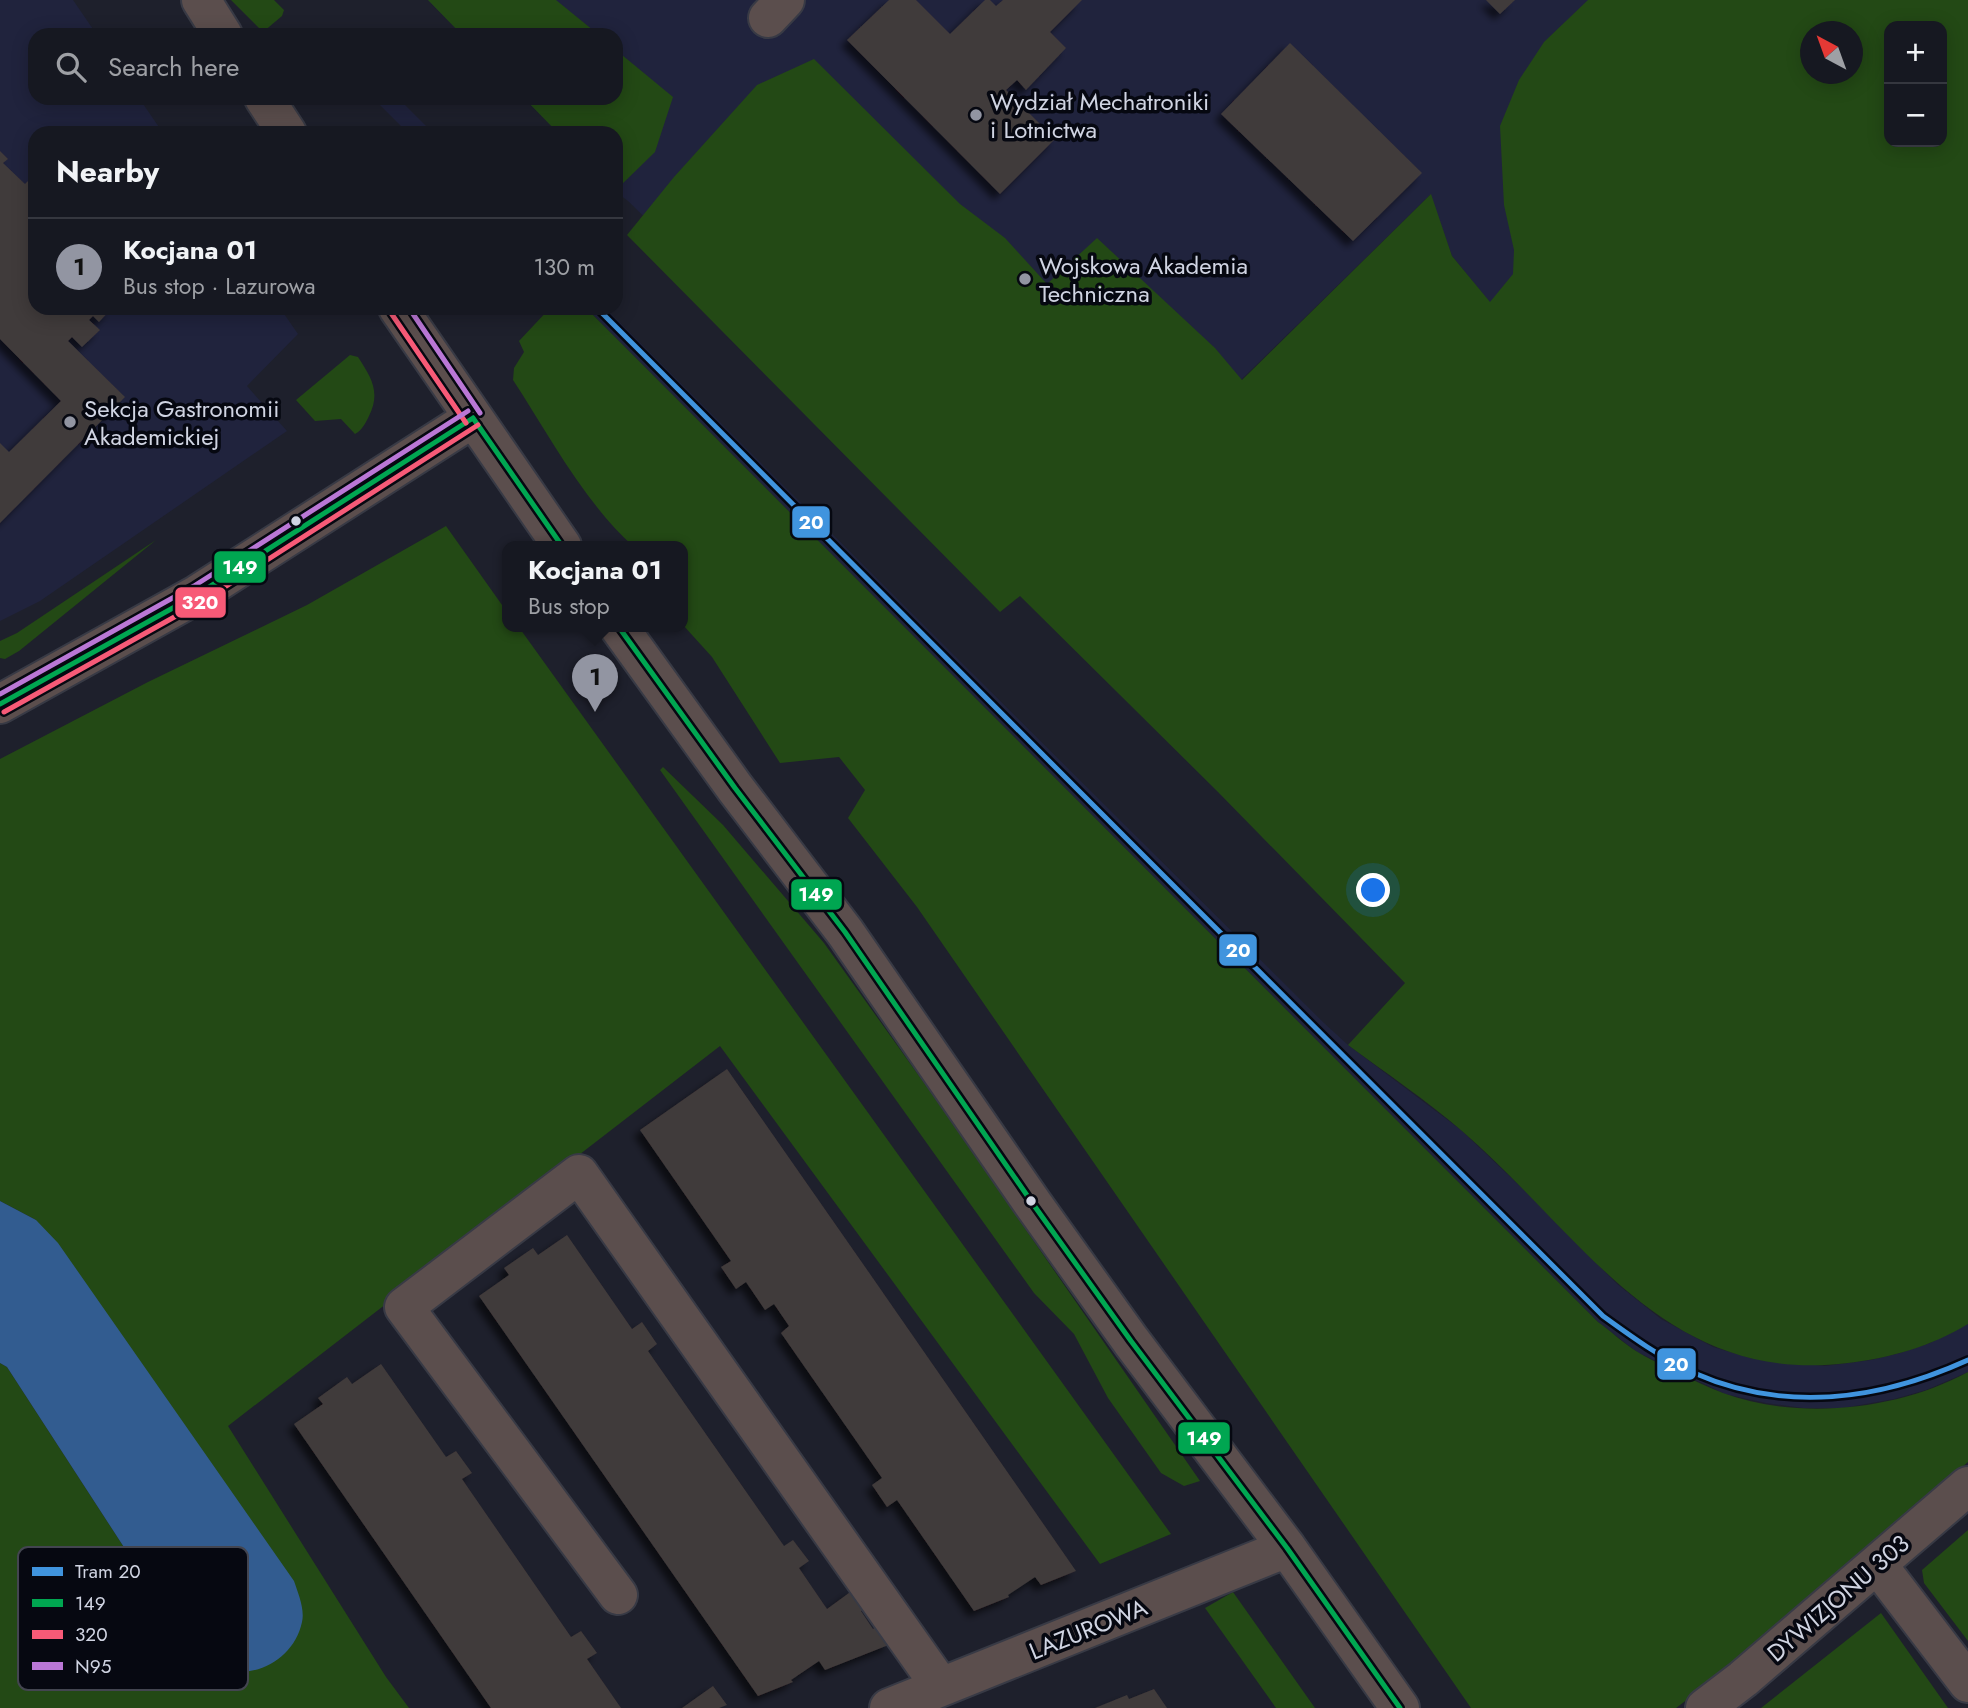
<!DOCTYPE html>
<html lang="en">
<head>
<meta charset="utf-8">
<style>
	body { margin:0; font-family:Jost,sans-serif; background:#1f212a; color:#f1f3f6 }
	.controls { position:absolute; right:21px; top:21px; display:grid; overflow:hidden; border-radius:14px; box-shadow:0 4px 18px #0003 }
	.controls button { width:63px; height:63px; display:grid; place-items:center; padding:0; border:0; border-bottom:2px solid #35373f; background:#161821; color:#f1f3f6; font:35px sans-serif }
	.compass { position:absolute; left:1800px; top:21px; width:63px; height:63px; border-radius:50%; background:#161821; box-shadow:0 4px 18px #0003; rotate:319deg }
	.you { position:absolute; left:1374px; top:891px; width:24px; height:24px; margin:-18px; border:5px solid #fff; border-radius:50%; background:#1a73e8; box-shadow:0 0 0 10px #1a73e833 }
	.badge { display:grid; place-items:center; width:46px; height:46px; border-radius:50%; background:#9295a2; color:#111; font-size:23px; font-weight:700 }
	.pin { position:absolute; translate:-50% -58px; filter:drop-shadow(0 2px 4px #0008) }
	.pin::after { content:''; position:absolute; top:37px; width:24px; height:21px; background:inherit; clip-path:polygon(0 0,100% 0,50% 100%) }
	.popup { position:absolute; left:502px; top:541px; width:186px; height:91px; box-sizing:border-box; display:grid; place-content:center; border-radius:14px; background:#161821; filter:drop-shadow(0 2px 5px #0005); font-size:23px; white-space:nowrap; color:#9ea0a5 }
	.popup b { font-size:26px; color:#f1f3f6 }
	.popup::after { content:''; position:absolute; left:50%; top:100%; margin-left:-14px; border:14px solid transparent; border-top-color:#161821 }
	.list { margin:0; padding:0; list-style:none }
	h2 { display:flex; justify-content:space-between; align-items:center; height:91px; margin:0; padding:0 28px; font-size:30px }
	h2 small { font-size:23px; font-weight:400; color:#9ea0a5 }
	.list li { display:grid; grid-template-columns:46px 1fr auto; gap:21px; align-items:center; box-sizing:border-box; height:98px; padding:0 28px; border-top:2px solid #35373f }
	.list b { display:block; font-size:26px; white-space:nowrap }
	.list p { margin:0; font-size:23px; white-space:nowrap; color:#9ea0a5 }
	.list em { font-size:23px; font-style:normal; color:#9ea0a5 }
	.icon { flex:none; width:38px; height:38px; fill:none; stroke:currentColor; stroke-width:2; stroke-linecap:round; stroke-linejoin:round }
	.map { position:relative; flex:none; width:1968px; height:1708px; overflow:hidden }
	.search { position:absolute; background:#161821; box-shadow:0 4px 18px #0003; left:28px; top:28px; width:595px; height:77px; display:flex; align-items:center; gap:18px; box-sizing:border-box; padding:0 24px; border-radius:21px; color:#9ea0a5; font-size:26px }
	.panel { position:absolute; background:#161821; box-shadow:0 4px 18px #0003; left:28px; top:126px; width:595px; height:189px; border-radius:21px }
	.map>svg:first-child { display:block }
</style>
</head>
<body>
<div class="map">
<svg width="1968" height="1708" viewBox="0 0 1968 1708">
	<defs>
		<filter id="shadow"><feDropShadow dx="-6" dy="6" stdDeviation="3.5" flood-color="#0009"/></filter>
	</defs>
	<rect width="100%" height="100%" fill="#1e202c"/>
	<path fill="#20233d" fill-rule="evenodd" d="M 0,0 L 73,0 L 97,35 L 35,35 L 35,98 L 139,98 L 163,133 L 35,133 L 35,308 L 280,308 L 298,334 L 247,386 L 287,431 L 40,601 L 0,621 Z
		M 428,0 L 1940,0 L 1889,26 L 1889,49 L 1520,340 L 1452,256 L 1430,195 L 1020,596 L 675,247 L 628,201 L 616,192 L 616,133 L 558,133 L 524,98 L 616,98 L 616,35 L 462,35 ZM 1811,32 L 1853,32 L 1853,74 L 1811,74 Z
		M 373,98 L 398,98 L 433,133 L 408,133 Z
		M 586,308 L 605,308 L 1324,1023 L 1348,1045 L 1461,1130 L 1542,1207 L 1617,1284 L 1661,1319 L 1713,1347 L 1751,1358 L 1825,1366 L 1871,1360 L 1900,1353 L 1930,1343 L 1968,1324 L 1968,1372 L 1926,1390 L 1894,1399 L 1843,1408 L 1803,1408 L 1766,1403 L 1725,1394 L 1637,1352 L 1598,1322 Z"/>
	<path fill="#234915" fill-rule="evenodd" d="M 231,0 L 274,0 L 284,10 L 282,16 L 263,32 Z
		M 428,0 L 556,0 L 599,35 L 462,35 Z
		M 1588,0 L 1968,0 L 1968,1324 C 1932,1346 1890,1358 1848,1363 C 1664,1386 1583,1235 1462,1131 C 1426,1100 1386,1073 1348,1045 L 1405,983 L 1218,792 L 1020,596 L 1000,612 L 627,235 L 674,177 L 757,85 L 814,59 L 960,204 L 1005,238 L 1047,284 L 1097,238 L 1215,348 L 1242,380 L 1431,194 L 1452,256 L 1490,302 L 1513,274 L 1514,250 L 1504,205 L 1500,126 L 1519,80 L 1544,42 ZM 1889,26 L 1942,26 L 1942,142 L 1889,142 ZM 1811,32 L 1853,32 L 1853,74 L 1811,74 Z
		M 616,50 L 673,97 L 655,152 L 616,190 L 616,133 L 558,133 L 524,98 L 616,98 Z
		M 550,308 L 586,308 L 1598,1322 C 1611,1331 1623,1343 1636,1351 C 1647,1358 1659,1363 1670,1369 C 1687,1377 1705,1386 1723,1393 C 1799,1421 1898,1410 1968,1372 L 1968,1462 L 1738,1661 L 1676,1708 L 1471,1708 L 917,907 L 848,818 L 865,790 L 839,757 L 780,763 L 712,657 L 683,625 L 682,546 L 633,546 C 584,502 549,435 513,380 L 514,368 L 524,352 L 519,341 Z
		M 350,355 L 358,357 C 371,377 381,392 369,416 C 365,424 362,430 355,434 L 341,419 L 315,421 L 296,400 Z
		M 446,526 L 507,612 L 508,626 L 518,626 L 1171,1534 L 1100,1564 L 720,1046 L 228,1426 L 386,1677 L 409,1708 L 0,1708 L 0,1363 L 7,1367 L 179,1632 L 195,1651 L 36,1220 L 0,1201 L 0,759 L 148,682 L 307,605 Z
		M 156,540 L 19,651 L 5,659 L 0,658 L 0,641 L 17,633 Z
		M 663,767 L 723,825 L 824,943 L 927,1087 L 1200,1481 L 1184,1486 L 1161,1473 L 1108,1398 L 1074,1334 L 1034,1293 L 660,770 Z
		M 1968,1530 L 1968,1641 L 1924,1583 L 1922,1570 Z
		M 1233,1592 L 1315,1708 L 1276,1708 L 1205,1608 Z
		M 1881,1613 L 1948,1708 L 1761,1708 Z"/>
	<path fill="#325c90" d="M 0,1201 L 36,1220 L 58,1243 L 294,1581 C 298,1593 305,1609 302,1622 C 294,1661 249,1684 214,1665 C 199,1656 189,1645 179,1632 L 7,1367 L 0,1363 Z"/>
	<path fill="#413a3a" filter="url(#shadow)" d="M 889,0 L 916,0 L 950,34 L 985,0 L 990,0 L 996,6 L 1003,0 L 1082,0 L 1050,32 L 1066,48 L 1026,90 L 1017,80 L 1006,90 L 1055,139 L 1000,194 L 847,40 Z
		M 1486,0 L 1515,0 L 1500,14 Z
		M 1290,43 L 1422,173 L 1353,241 L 1221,114 Z
		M 0,151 L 8,159 L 3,163 L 25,184 L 29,180 L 35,186 L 35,308 L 112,308 L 99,322 L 93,316 L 89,320 L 100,330 L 82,347 L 72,337 L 68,341 L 125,397 L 0,523 L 0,443 L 9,452 L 61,401 L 0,339 Z
		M 727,1069 L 870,1274 L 1076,1571 L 1041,1585 L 1035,1577 L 1008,1595 L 1009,1597 L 974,1611 L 897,1500 L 887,1507 L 872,1485 L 882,1478 L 781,1333 L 789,1326 L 774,1304 L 765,1310 L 746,1282 L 736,1289 L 721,1267 L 731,1261 L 640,1130 Z
		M 567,1235 L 632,1329 L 642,1322 L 657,1344 L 648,1351 L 784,1546 L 793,1540 L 809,1561 L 799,1568 L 827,1609 L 853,1590 L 866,1608 L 861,1611 L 873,1629 L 878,1625 L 891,1644 L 825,1670 L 819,1661 L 791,1680 L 793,1682 L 758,1696 L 479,1296 L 509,1275 L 504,1268 L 533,1248 L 538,1255 Z
		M 381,1364 L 446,1457 L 456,1451 L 472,1473 L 462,1479 L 571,1637 L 581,1631 L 597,1653 L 587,1659 L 621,1708 L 491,1708 L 294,1424 L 323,1404 L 318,1398 L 347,1377 L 352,1384 Z
		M 713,1686 L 727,1705 L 719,1708 L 682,1708 Z
		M 1154,1689 L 1167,1708 L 1095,1708 L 1127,1695 L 1129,1699 Z"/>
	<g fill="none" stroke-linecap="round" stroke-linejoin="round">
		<g stroke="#383a45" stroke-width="42">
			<path id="minor" d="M 201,0 L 223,35
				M 768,18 L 785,0
				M 264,98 L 287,133
				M 398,308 L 562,546
				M 618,626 L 735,788 L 845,932 L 1033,1204 L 1131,1341 L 1287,1548 L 1400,1708
				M 0,704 L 198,594 L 473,418
				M 1877,1564 L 1968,1683
				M 618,1595 L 404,1307 L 579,1174 L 941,1687
				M 889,1708 L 1287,1548
				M 1705,1708 L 1743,1679 L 1968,1486"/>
		</g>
		<use href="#minor" stroke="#5b4e4d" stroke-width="38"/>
		<g stroke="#060811" stroke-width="10">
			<path id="bus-1" d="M 473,418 L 562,546
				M 618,626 L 735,788 L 845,932 L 1033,1204 L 1131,1341 L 1287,1548 L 1400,1708
				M 0,704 L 198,594 L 473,418"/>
		</g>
		<g stroke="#060811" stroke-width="10">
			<path id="bus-2" d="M 391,313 L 466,423
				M 4,712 L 203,601 L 478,425"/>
		</g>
		<g stroke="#060811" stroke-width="10">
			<path id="bus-3" d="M 409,308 L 480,413
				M 0,694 L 194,586 L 468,411"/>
		</g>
		<use href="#bus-1" stroke="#00a651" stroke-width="5"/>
		<use href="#bus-2" stroke="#f75a77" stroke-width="5"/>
		<use href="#bus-3" stroke="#ba77d6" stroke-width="5"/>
		<g stroke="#060811" stroke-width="10">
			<path id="tram-1" d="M 597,308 L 1603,1316 C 1632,1337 1661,1358 1694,1373 C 1785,1413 1880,1400 1968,1360"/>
		</g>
		<use href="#tram-1" stroke="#4094de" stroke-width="5"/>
	</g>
	<g fill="#9295a2" stroke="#060811" stroke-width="2.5">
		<circle cx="976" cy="115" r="7"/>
		<circle cx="1025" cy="279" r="7"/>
		<circle cx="70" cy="422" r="7"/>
	</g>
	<g fill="#d0d4e2" stroke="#060811" stroke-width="2.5">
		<circle cx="296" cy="521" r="6"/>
		<circle cx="1031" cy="1201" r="6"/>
	</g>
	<g text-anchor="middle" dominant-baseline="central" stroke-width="7" stroke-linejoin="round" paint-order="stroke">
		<g font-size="24" fill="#d0d4e2" stroke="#060811" text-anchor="start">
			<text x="990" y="101">Wydział Mechatroniki<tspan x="990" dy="28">i Lotnictwa</tspan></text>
			<text x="1039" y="265">Wojskowa Akademia<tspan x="1039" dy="28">Techniczna</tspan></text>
			<text x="84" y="408">Sekcja Gastronomii<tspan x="84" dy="28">Akademickiej</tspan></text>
		</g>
		<g font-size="24" fill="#d0d4e2" stroke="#060811">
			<text transform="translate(1838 1598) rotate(-41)">DYWIZJONU 303</text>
			<text transform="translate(1088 1629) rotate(-22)">LAZUROWA</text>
		</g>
	</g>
	<rect x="18" y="1547" width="230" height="143" rx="10" fill="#060811" stroke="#434550" stroke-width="2"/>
	<rect x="32" y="1567" width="31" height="9" fill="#4094de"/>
	<rect x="32" y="1599" width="31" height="8" fill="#00a651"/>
	<rect x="32" y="1630" width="31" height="9" fill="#f75a77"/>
	<rect x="32" y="1662" width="31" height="8" fill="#ba77d6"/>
	<g font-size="19" fill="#d0d4e2">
		<text x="75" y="1578">Tram 20</text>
		<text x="75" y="1610">149</text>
		<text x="75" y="1641">320</text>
		<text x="75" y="1673">N95</text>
	</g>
	<g stroke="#060811" stroke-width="2.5">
		<rect x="791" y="505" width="40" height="34" rx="7" fill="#4094de"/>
		<rect x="213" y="550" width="54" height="34" rx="7" fill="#00a651"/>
		<rect x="174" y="586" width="53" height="33" rx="7" fill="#f75a77"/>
		<rect x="790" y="878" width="53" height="33" rx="7" fill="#00a651"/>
		<rect x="1218" y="933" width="40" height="34" rx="7" fill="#4094de"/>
		<rect x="1656" y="1347" width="41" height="34" rx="7" fill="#4094de"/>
		<rect x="1177" y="1421" width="54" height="34" rx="7" fill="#00a651"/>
	</g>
	<g font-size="19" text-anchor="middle" font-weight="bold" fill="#fff">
		<text x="811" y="529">20</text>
		<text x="240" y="574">149</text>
		<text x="200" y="609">320</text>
		<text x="816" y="901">149</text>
		<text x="1238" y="957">20</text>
		<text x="1676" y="1371">20</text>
		<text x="1204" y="1445">149</text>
	</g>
</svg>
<div class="controls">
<button>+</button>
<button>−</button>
</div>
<svg class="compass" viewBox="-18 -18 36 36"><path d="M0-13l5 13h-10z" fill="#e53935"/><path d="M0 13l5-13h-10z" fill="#9ea0a5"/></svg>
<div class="you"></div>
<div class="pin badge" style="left:595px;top:712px">1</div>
<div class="popup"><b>Kocjana 01</b>Bus stop</div>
<div class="search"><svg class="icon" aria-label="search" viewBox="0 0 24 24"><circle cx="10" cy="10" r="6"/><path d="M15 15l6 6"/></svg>Search here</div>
<section class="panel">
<h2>Nearby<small></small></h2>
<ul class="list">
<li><span class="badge">1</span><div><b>Kocjana 01</b><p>Bus stop · Lazurowa</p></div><em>130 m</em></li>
</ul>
</section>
</div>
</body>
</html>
